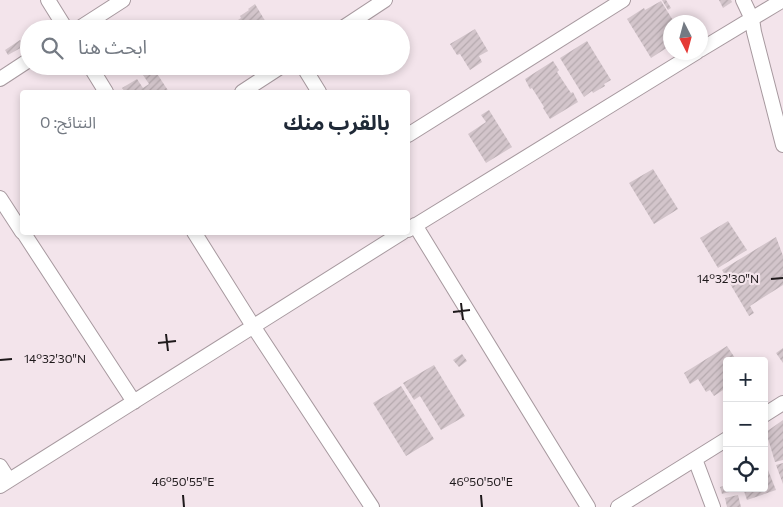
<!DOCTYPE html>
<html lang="ar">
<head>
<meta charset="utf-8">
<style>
	body { margin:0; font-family:Commissioner,"Noto Sans Arabic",sans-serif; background:#f6f6f7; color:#1f2937; direction:rtl }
	.controls { position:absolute; right:15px; bottom:15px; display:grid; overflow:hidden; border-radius:5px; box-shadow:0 2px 8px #0003 }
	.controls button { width:45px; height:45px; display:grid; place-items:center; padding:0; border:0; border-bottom:1px solid #e0e1e3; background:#fff; color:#1f2937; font:25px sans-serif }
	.compass { position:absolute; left:663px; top:15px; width:45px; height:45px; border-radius:50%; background:#fff; box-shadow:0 2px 8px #0003; rotate:174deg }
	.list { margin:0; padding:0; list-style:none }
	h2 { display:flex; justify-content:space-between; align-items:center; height:65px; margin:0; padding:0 20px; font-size:21px }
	h2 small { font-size:16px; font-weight:400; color:#747a83 }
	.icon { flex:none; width:28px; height:28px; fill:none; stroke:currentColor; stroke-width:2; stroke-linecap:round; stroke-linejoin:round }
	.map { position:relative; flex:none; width:783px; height:507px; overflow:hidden; direction:ltr }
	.search { position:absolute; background:#fff; box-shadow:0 2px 8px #0003; left:20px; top:20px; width:390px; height:55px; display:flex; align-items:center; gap:12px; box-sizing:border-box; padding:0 18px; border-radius:28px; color:#747a83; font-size:19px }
	.panel { position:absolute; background:#fff; box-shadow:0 2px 8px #0003; left:20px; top:90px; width:390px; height:145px; border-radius:5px; direction:rtl }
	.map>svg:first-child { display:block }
</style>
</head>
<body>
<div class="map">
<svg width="783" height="507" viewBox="0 0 783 507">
	<defs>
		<pattern id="building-hatch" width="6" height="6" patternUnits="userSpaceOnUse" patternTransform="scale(1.25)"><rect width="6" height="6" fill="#d3c5cb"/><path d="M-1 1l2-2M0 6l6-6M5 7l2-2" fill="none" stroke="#b5a9ae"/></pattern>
	</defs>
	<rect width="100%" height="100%" fill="#f3e4eb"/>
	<path fill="url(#building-hatch)" d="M 662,0 L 666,0 L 671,8 L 668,10 Z
		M 719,0 L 731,0 L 732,2 L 723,8 Z
		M 661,1 L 674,22 L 670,22 L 670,42 L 667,44 L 668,47 L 651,58 L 627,19 L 644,8 L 645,10 Z
		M 255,4 L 270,29 L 239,29 L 235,22 L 241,18 L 240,16 L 249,10 L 248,9 Z
		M 475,29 L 488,51 L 479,56 L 482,62 L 470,70 L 460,54 L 457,55 L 450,44 Z
		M 20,40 L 24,46 L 8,55 L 5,50 Z
		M 587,41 L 611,80 L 604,84 L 605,86 L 593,93 L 592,91 L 584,97 L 560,58 Z
		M 553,61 L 559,70 L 557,72 L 571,93 L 573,92 L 578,102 L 550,119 L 543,108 L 544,107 L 532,88 L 530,89 L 525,79 Z
		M 154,69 L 169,92 L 125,92 L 122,88 L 137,79 L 143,88 L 149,84 L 143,75 Z
		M 489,110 L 512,147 L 486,163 L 468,134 L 486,122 L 481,115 Z
		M 653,169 L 678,209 L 654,224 L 629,183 Z
		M 728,221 L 747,250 L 718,268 L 700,238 Z
		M 776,237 L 783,256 L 783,285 L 750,306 L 754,313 L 749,316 L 722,270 Z
		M 727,346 L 737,361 L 727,361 L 727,394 L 726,395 L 723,390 L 714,396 L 710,390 L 706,392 L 698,379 L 690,384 L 684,373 Z
		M 783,348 L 783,363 L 776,353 Z
		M 462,354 L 467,361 L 459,367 L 453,360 Z
		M 434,365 L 465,416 L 441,430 L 420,396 L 414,400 L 403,383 Z
		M 401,386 L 434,439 L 406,456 L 373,403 Z
		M 783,420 L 783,460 L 775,462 L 766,432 Z
		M 764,460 L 776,490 L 747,500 L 743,488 L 764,488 Z
		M 783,463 L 783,484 L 776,465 Z
		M 727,485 L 727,488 L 732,488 L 733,491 L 722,494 L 720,487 Z
		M 738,495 L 741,507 L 727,507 L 725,498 Z"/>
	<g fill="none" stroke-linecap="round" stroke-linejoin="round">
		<g stroke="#a7999f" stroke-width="16">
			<path id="minor" d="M 48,0 L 66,29
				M 743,0 L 752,19 L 754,32 L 783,145
				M 78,29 L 123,0
				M 341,29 L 385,0
				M 700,50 L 783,0
				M 90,66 L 106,92
				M 303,66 L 319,92
				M 0,79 L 29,60
				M 242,92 L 282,66
				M 408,135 L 623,0
				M 0,198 L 22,232
				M 415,225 L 588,507
				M 408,230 L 697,52
				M 23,232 L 134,402
				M 194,232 L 253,326 L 372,507
				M 764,415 L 783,403
				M 695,459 L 713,507
				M 0,466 L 9,480
				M 0,486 L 403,232
				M 618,507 L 727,439"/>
		</g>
		<use href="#minor" stroke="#fff" stroke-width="14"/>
	</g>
	<path fill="none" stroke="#1e191b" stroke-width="2" d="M 771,279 L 783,278M 461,303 L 463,320M 453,312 L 470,310M 166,334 L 168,351M 158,343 L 176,341M 0,360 L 12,359M 183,495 L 184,507M 481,495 L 482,507"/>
	<g font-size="12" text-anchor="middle" fill="#1e191b" stroke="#f3e4eb" stroke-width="4.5" stroke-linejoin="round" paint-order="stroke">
		<text x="728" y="283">14°32'30"N</text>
		<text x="55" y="363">14°32'30"N</text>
		<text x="183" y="486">46°50'55"E</text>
		<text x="481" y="486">46°50'50"E</text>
	</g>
</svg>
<div class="controls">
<button>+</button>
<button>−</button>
<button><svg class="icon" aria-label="locate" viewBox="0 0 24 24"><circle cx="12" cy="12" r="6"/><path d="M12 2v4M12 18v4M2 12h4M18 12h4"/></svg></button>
</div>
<svg class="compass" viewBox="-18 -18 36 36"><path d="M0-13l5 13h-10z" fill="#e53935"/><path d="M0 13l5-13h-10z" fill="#747a83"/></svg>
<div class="search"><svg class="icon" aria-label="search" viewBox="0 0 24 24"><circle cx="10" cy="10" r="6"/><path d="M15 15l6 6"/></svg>ابحث هنا</div>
<section class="panel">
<h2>بالقرب منك<small>النتائج: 0</small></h2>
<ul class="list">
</ul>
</section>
</div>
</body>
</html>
